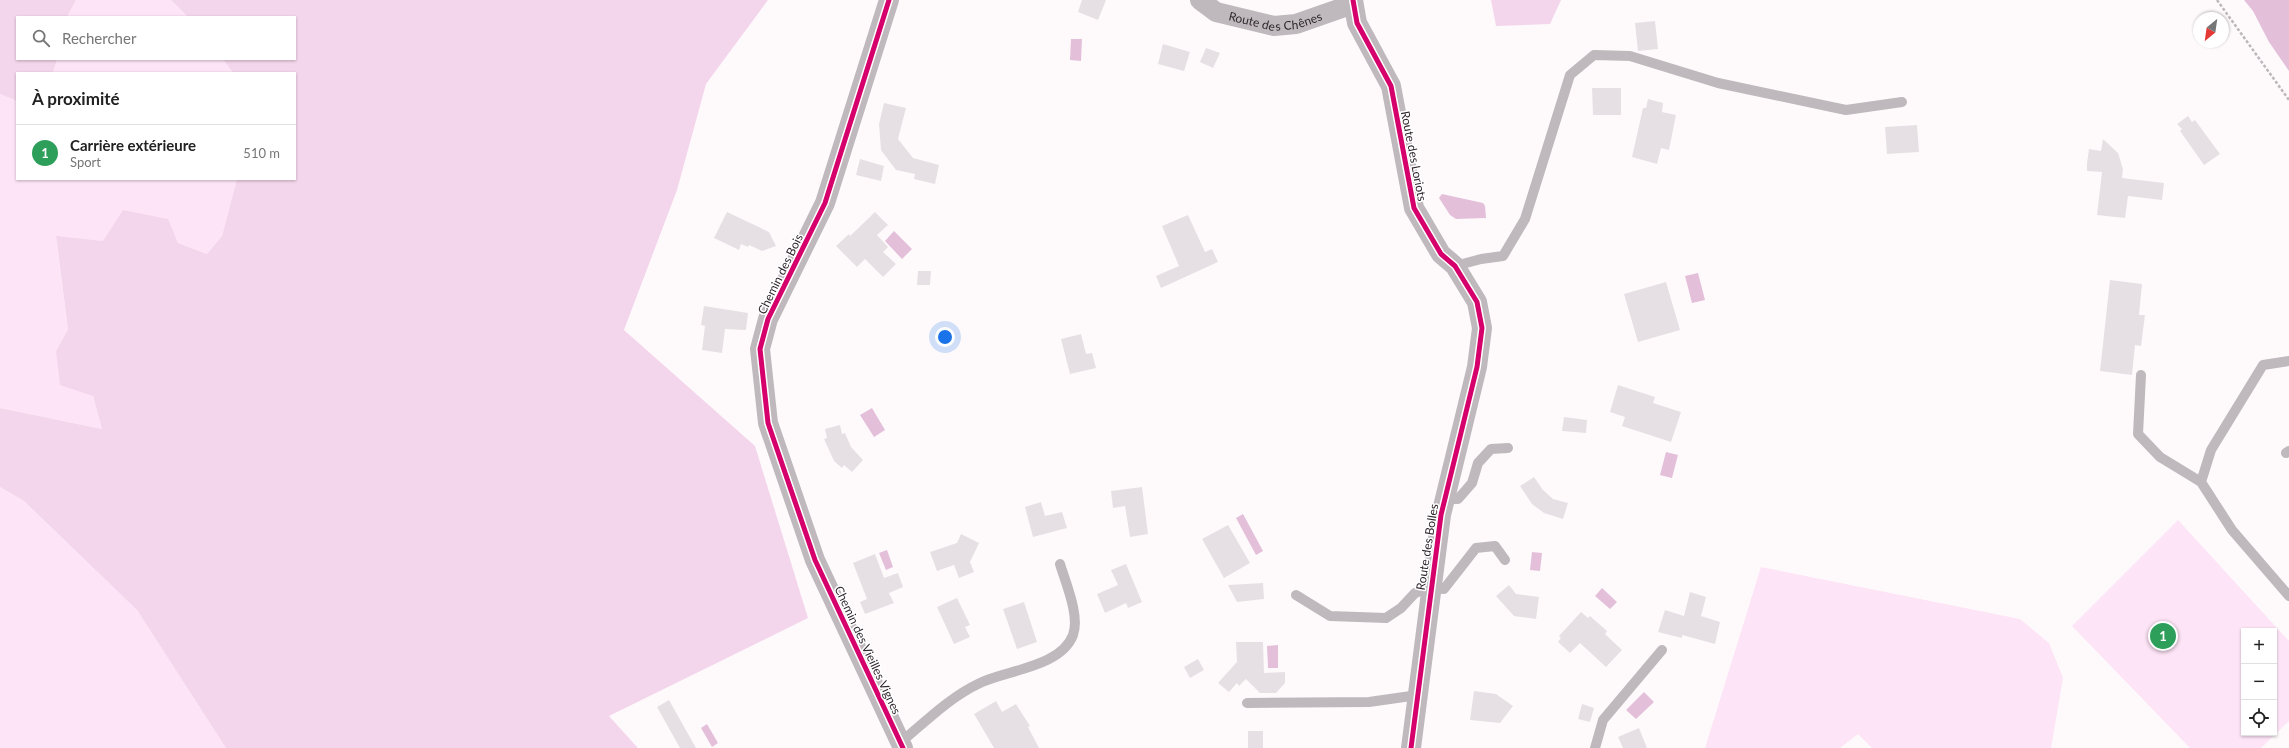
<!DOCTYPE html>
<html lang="fr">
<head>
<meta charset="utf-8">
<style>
	body { margin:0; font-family:Lato,sans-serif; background:#f2f2f2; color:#222 }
	.controls { position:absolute; right:12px; bottom:12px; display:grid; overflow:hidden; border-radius:0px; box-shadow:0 1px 3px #0004 }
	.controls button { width:36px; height:36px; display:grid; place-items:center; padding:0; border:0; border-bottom:1px solid #e0e0e0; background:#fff; color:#222; font:20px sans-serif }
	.compass { position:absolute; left:2193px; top:12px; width:36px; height:36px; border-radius:50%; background:#fff; box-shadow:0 1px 3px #0004; rotate:209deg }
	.you { position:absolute; left:945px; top:337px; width:14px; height:14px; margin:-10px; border:3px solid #fff; border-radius:50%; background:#1a73e8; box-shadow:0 0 0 6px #1a73e833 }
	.badge { display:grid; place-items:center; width:26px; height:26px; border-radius:50%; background:#0f766e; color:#fff; font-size:13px; font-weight:700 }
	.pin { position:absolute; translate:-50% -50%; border:2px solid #fff; box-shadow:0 1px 4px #0006 }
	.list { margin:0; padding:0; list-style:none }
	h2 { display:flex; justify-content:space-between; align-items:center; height:52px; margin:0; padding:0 16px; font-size:17px }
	h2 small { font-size:13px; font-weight:400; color:#767676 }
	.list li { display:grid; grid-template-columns:26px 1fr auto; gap:12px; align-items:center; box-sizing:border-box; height:56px; padding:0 16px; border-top:1px solid #e0e0e0 }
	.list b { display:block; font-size:15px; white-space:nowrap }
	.list p { margin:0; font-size:13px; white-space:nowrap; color:#767676 }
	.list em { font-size:13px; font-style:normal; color:#767676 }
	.icon { flex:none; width:22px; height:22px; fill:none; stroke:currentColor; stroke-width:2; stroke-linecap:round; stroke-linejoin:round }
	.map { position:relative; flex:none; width:2289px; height:748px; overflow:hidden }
	.search { position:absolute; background:#fff; box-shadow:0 1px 3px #0004; left:16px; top:16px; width:280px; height:44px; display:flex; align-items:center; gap:10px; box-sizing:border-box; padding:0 14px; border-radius:0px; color:#767676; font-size:15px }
	.panel { position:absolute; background:#fff; box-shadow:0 1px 3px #0004; left:16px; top:72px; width:280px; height:108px; border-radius:0px }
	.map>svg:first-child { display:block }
</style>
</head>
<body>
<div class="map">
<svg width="2289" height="748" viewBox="0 0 2289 748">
	<rect width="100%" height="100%" fill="#fefafc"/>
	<path fill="#fde4f6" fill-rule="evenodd" d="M 76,0 L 171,0 L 188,17 L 67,17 Z
		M 57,59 L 223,59 L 233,73 L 53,73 Z
		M 0,94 L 17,101 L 17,179 L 237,179 L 222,236 L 207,254 L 178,243 L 167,219 L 103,241 L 56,237 L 68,329 L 56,351 L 93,396 L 102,429 L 0,408 Z
		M 0,487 L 24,501 L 137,610 L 226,748 L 0,748 Z
		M 2178,520 L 2289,641 L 2289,721 L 2261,748 L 2190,748 L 2072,626 ZM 2244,631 L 2274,631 L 2274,733 L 2244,733 Z
		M 1761,567 L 2020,619 L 2049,643 L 2063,678 L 2051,748 L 1872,748 L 1858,734 L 1840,748 L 1705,748 Z"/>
	<path fill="#f4d6ec" d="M 0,0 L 76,0 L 67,17 L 17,17 L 17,59 L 57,59 L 53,73 L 17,73 L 17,101 L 0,94 Z
		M 171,0 L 768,0 L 706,84 L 677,190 L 624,330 L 755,446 L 808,618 L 609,716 L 638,748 L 226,748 L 137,610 L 24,501 L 0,487 L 0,408 L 102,429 L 93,396 L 60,385 L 56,351 L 68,329 L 56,236 L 103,241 L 123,210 L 168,219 L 178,243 L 207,254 L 222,236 L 237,179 L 295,179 L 295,73 L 233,73 L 223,59 L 295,59 L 295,17 L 188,17 Z
		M 1491,0 L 1561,0 L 1550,24 L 1496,26 Z"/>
	<path fill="#e3bfda" d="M 2244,0 L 2289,0 L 2289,71 L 2269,42 L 2253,11 Z
		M 1071,39 L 1082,39 L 1081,61 L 1070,60 Z
		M 1442,194 L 1483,203 L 1485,206 L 1486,218 L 1456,219 L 1450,215 L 1439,198 Z
		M 894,231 L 912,249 L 902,259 L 885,241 Z
		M 1698,273 L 1705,300 L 1692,303 L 1685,276 Z
		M 872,408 L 885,430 L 874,437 L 860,415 Z
		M 1666,452 L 1678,455 L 1672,478 L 1660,475 Z
		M 1243,514 L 1263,551 L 1256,555 L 1236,518 Z
		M 887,550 L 893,567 L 886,570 L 879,553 Z
		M 1532,552 L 1542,553 L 1540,571 L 1530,570 Z
		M 1602,588 L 1617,602 L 1610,609 L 1595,596 Z
		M 1278,645 L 1278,668 L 1268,668 L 1267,646 Z
		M 1644,692 L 1654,702 L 1636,719 L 1626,710 Z
		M 707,724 L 718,743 L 712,747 L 701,728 Z"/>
	<path fill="#e6e0e4" d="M 1082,0 L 1106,0 L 1098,20 L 1078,12 Z
		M 1655,21 L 1658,49 L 1638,51 L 1635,23 Z
		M 1163,44 L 1190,52 L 1184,71 L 1158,64 Z
		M 1206,48 L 1220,53 L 1213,68 L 1200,62 Z
		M 1592,88 L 1621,88 L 1621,115 L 1593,115 Z
		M 1648,99 L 1663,103 L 1662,112 L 1676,115 L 1669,150 L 1661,148 L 1657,164 L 1632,157 L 1643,108 L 1646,108 Z
		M 884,103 L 906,108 L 898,139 L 913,158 L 939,165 L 935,184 L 914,179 L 915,174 L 896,170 L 881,150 L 879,124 Z
		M 2188,116 L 2192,122 L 2195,120 L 2220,154 L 2204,165 L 2180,131 L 2182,129 L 2177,124 Z
		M 1917,125 L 1919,152 L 1887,154 L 1885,127 Z
		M 2103,139 L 2118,153 L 2123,169 L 2122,178 L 2164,183 L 2162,200 L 2128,196 L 2125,218 L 2097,215 L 2102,172 L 2087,171 L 2087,163 L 2089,149 L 2101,151 Z
		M 860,159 L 884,166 L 881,181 L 856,175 Z
		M 727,212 L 769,232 L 776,246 L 762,251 L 749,245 L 748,247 L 741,244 L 739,250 L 714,238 Z
		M 875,212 L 888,225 L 877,235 L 888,247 L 883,252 L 896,264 L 883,277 L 865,259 L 857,267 L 836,246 L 849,234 L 850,236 Z
		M 1188,215 L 1205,252 L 1212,249 L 1218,262 L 1161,288 L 1156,276 L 1179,266 L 1162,226 Z
		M 918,271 L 931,271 L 930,285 L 917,285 Z
		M 2110,280 L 2142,284 L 2139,315 L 2145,315 L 2141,346 L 2135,345 L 2132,375 L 2100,371 Z
		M 1666,282 L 1680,330 L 1638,342 L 1624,294 Z
		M 704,306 L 748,313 L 746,330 L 725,329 L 722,353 L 702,350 L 705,326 L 701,325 Z
		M 1081,334 L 1086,354 L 1092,353 L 1096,368 L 1070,374 L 1061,339 Z
		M 1618,385 L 1655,397 L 1653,403 L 1681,412 L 1671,442 L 1622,426 L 1625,417 L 1610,412 Z
		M 1564,417 L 1587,420 L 1586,433 L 1562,431 Z
		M 840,425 L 842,434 L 845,433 L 851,447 L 863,460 L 852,472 L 844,465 L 842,468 L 834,461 L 824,439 L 827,438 L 825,429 Z
		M 1534,477 L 1543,490 L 1553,499 L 1568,503 L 1563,519 L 1544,513 L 1532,504 L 1520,486 Z
		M 1142,487 L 1148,534 L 1130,537 L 1125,506 L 1113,508 L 1111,491 Z
		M 1041,502 L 1045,516 L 1062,512 L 1067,528 L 1033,537 L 1025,507 Z
		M 1228,525 L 1250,563 L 1224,578 L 1202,539 Z
		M 961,534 L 979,543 L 970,562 L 974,572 L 959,578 L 954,565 L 937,571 L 930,552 L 957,543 Z
		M 875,554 L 884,578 L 898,573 L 903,587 L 889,593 L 894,603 L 865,614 L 860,602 L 867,599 L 853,563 Z
		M 1126,564 L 1142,602 L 1128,608 L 1126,603 L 1105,613 L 1097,594 L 1118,585 L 1111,570 Z
		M 1263,583 L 1264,599 L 1237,602 L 1228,585 Z
		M 1509,585 L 1516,594 L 1539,597 L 1536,619 L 1514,616 L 1496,596 Z
		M 1690,592 L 1706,597 L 1701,616 L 1720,622 L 1715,644 L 1682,635 L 1682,638 L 1658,632 L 1665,610 L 1684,616 Z
		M 957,598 L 970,625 L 965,627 L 970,637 L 954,644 L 937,607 Z
		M 1024,602 L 1037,642 L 1017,649 L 1003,609 Z
		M 1581,612 L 1588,618 L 1590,616 L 1607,631 L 1605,634 L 1622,650 L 1606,667 L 1580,643 L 1570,653 L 1558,642 L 1561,638 L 1559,636 Z
		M 1236,642 L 1263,642 L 1264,673 L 1285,672 L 1285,683 L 1276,693 L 1260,693 L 1246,679 L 1239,686 L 1237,683 L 1229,692 L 1218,683 L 1237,662 Z
		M 1198,659 L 1204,670 L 1190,678 L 1184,667 Z
		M 1474,691 L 1496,694 L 1513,706 L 1500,723 L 1470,720 Z
		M 669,700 L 696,748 L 680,748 L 657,707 Z
		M 996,701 L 1002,712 L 1016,704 L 1030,726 L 1028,727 L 1039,748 L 994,748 L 974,714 Z
		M 1582,704 L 1594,708 L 1590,722 L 1578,719 Z
		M 1639,728 L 1647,748 L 1623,748 L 1618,737 Z
		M 1248,731 L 1263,731 L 1263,748 L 1248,748 Z"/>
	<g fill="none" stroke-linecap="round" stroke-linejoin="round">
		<path stroke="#bdb7bb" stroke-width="2.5" stroke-dasharray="3 2" stroke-linecap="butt" d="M 2217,0 L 2289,100"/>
		<path stroke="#bfb9bd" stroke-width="10" d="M 1455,266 L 1481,259 L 1503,256 L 1525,219 L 1570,75 L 1594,55 L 1630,56 L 1718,83 L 1846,110 L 1902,102
			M 2289,361 L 2263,365 L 2211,450 L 2201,482 L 2232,530 L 2289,596
			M 2141,375 L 2138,434 L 2160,457 L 2201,482
			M 2286,453 L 2289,451
			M 1445,499 L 1458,499 L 1472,483 L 1478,463 L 1491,449 L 1508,448
			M 1296,595 L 1330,616 L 1386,618 L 1401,608 L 1415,593 L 1430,588 L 1444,589 L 1476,548 L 1495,546 L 1505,560
			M 1247,703 L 1369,702 L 1418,695
			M 900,743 C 926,721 950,697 980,683 C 1007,670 1061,667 1073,635 C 1080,616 1066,584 1060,564
			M 1595,748 L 1603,720 L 1662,650"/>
		<g stroke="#bfb9bd" stroke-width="20">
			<path d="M 889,0 L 825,203 L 768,319 L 760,349 L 768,423 L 815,560 L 903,748"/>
			<path id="s1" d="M 1200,0 L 1216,12 L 1274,26 L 1296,24 L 1353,4"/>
			<path d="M 1353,0 L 1357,23 L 1391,86 L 1414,208 L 1441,254 L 1455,266 L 1477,302 L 1482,328 L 1477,367 L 1441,515 L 1411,748"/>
		</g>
		<g stroke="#fff" stroke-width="8">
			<path id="cycleway" d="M 889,0 L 825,203 L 768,319 L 760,349 L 768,423 L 815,560 L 903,748
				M 1353,0 L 1357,23 L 1391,86 L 1414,208 L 1441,254 L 1455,266 L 1477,302 L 1482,328 L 1477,367 L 1441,515 L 1411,748"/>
		</g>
		<use href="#cycleway" stroke="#d6006c" stroke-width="5"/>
	</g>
	<g text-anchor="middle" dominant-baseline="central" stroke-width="3" stroke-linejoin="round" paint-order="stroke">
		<g font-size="12" fill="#30262d" stroke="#fff">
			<text stroke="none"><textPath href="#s1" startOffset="81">Route des Chênes</textPath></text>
			<text transform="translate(1414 156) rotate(79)">Route des Loriots</text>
			<text transform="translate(780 274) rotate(-64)">Chemin des Bois</text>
			<text transform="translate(1427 547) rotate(-81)">Route des Bolles</text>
			<text transform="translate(868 650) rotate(65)">Chemin des Vieilles Vignes</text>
		</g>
	</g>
</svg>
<div class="controls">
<button>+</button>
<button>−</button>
<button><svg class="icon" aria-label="locate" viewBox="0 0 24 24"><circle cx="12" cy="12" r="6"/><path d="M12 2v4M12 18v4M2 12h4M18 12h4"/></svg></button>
</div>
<svg class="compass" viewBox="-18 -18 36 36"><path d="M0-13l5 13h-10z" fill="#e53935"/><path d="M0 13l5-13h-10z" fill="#767676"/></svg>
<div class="you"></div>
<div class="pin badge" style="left:2163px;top:636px;background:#2e9e5b">1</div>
<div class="search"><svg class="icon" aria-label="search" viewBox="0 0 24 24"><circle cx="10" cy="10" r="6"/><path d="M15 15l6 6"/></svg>Rechercher</div>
<section class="panel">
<h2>À proximité<small></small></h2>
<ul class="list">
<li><span class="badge" style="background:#2e9e5b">1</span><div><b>Carrière extérieure</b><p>Sport</p></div><em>510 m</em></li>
</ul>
</section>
</div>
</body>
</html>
